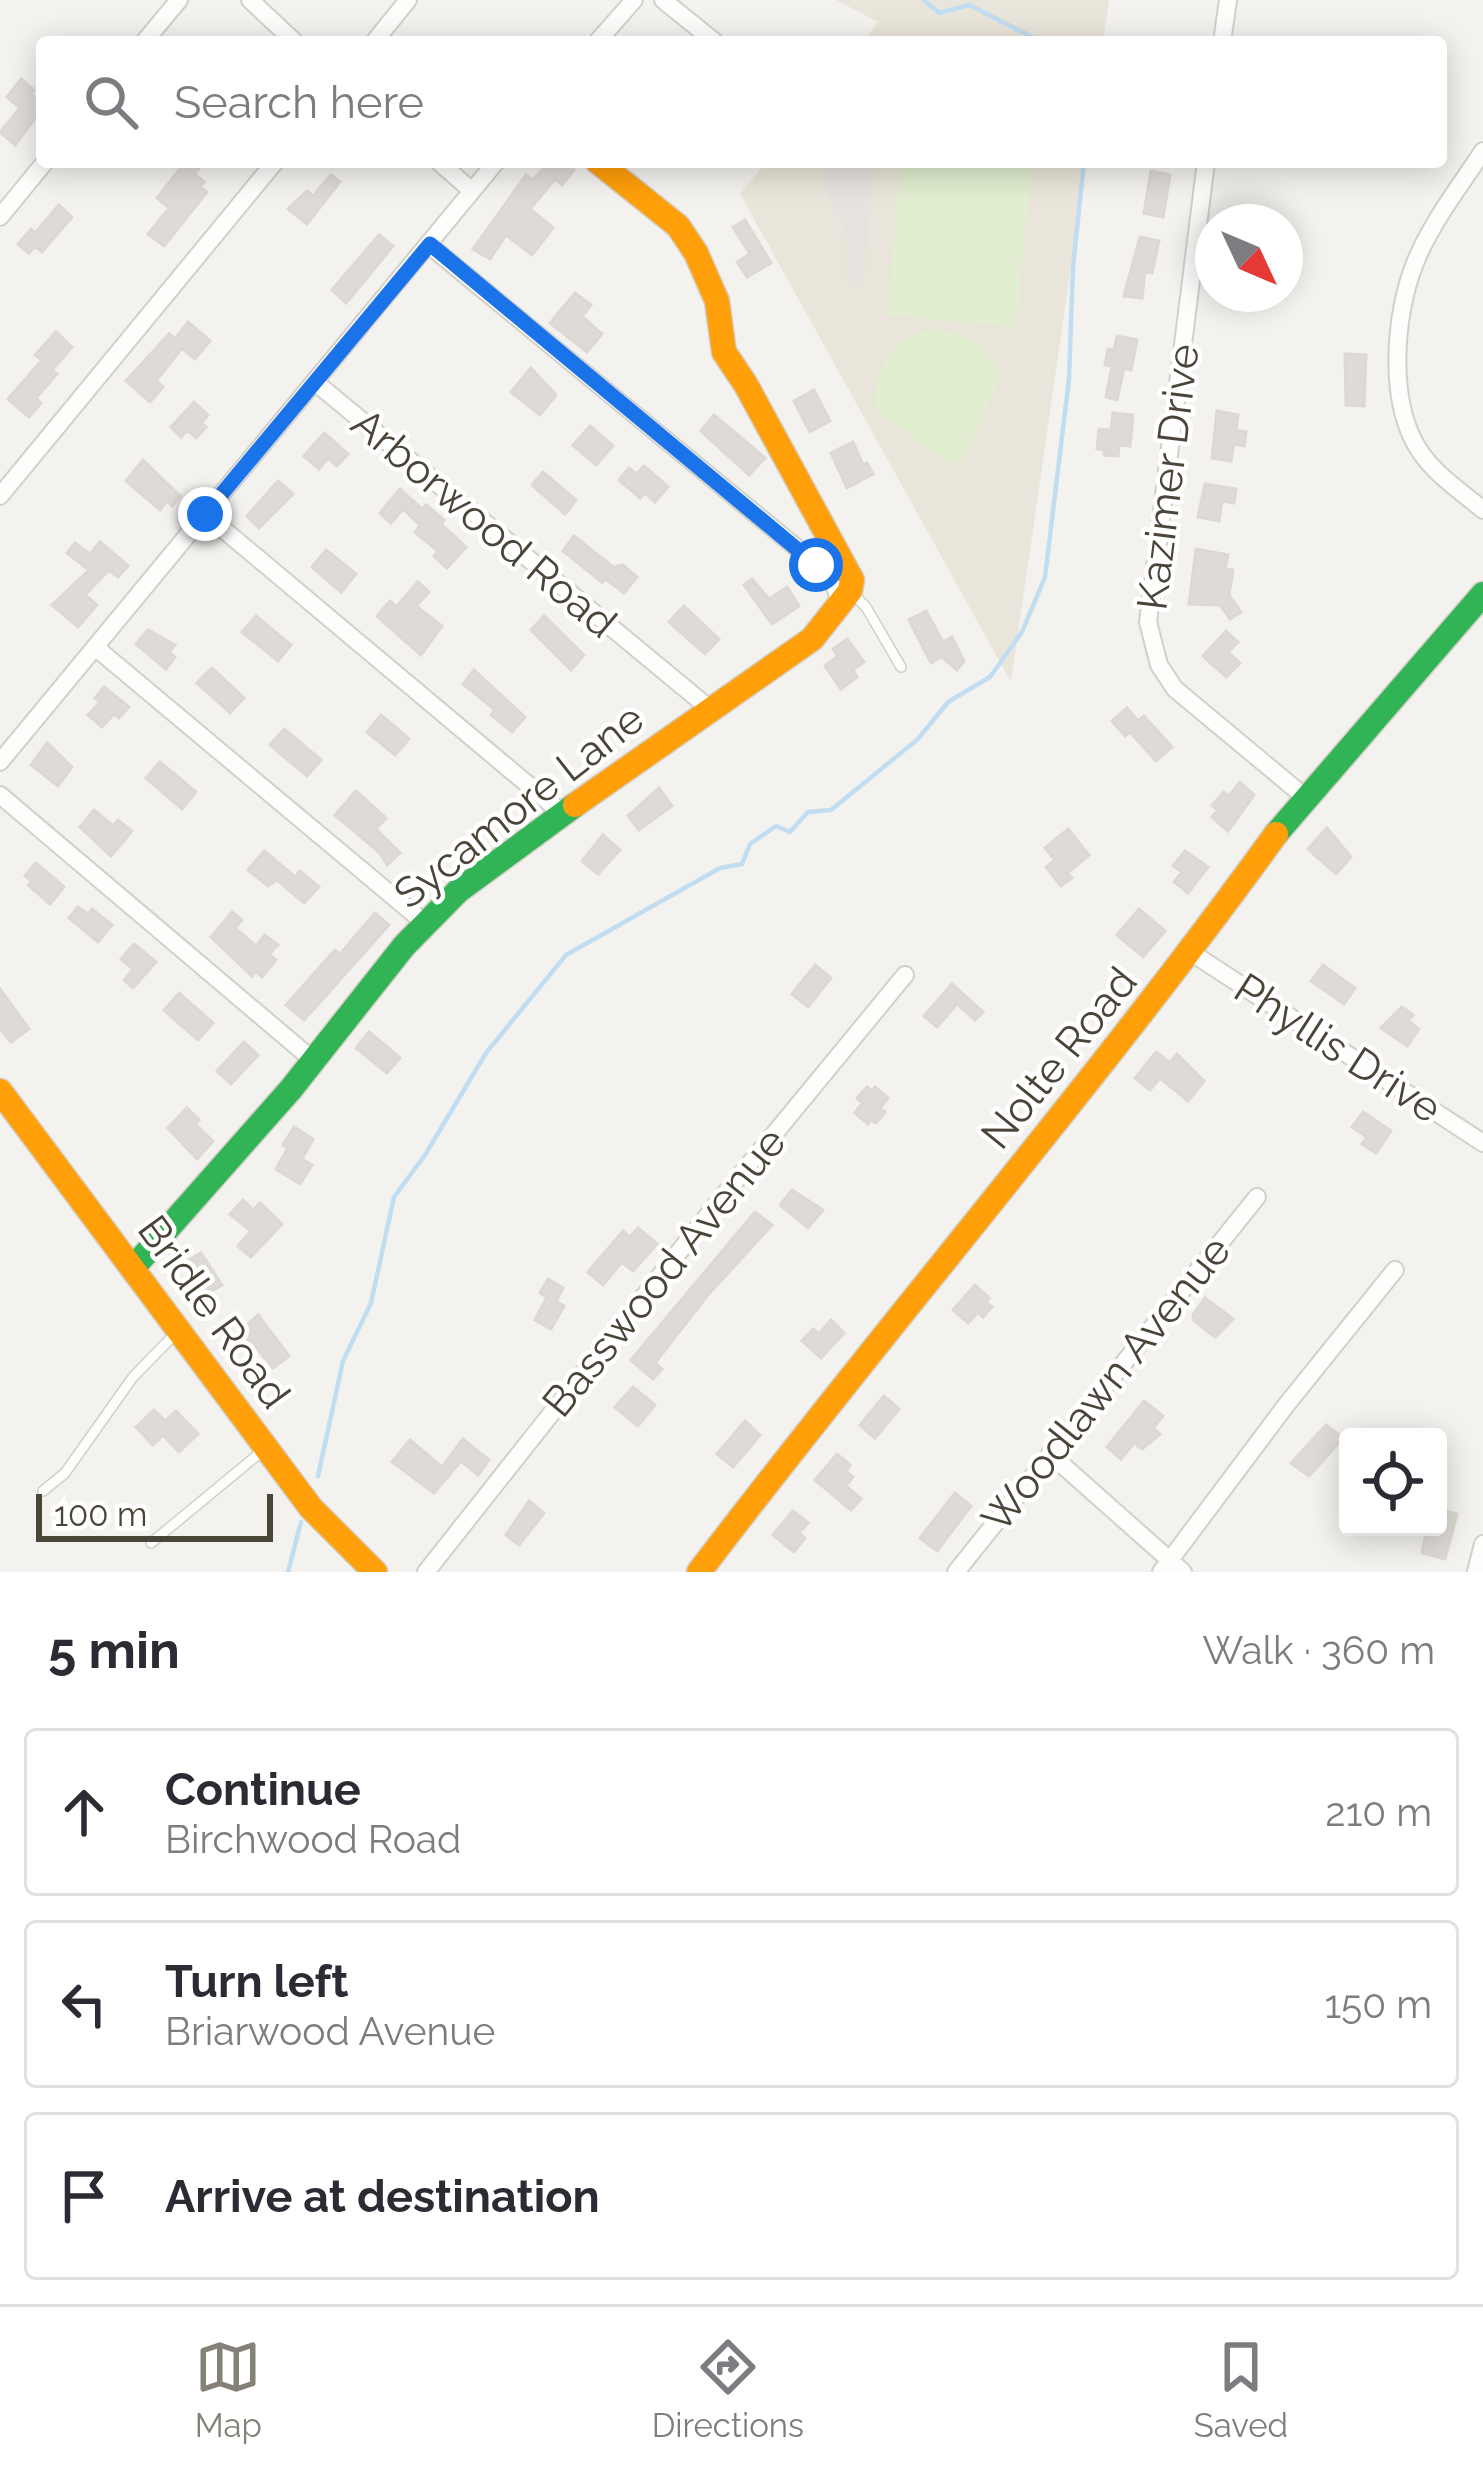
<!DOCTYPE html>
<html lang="en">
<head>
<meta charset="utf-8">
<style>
	body { margin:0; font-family:Raleway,sans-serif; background:#f7f7f7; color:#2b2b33 }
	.controls { position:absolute; right:36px; bottom:36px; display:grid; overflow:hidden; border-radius:12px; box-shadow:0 6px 30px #0003 }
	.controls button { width:108px; height:108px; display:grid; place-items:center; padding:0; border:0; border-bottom:3px solid #e1e1e2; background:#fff; color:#2b2b33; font:60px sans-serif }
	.compass { position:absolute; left:1195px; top:204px; width:108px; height:108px; border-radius:50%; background:#fff; box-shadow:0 6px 30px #0003; rotate:134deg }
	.scale { position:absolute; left:36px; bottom:30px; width:237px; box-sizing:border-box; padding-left:12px; border:6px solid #4b4439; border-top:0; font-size:33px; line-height:42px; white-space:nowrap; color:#4b4439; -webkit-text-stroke:9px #fff; paint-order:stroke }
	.stop { position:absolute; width:36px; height:36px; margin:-27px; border:9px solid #1a73e8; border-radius:50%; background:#fff }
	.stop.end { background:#1a73e8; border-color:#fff; box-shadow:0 3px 12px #0008 }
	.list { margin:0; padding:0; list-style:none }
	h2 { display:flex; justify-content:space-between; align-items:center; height:156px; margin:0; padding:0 48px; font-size:51px }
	h2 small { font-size:39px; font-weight:400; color:#7c7c81 }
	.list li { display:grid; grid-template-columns:78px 1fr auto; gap:36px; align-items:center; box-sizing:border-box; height:168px; margin:0 24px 24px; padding:0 24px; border:3px solid #e1e1e2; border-radius:12px }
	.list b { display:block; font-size:45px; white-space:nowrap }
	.list p { margin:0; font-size:39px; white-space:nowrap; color:#7c7c81 }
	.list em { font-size:39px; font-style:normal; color:#7c7c81 }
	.icon { flex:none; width:66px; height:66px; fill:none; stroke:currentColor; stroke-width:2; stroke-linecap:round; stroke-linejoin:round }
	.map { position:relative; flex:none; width:1483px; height:1572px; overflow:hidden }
	.search { position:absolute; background:#fff; box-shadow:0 6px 30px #0003; left:36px; right:36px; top:36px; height:132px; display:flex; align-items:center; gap:30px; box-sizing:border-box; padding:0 42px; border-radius:12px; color:#7c7c81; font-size:45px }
	.sheet { height:732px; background:#fff }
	nav { display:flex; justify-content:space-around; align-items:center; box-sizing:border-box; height:168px; border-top:3px solid #e1e1e2; background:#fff; font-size:33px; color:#7c7c81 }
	nav a { display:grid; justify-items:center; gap:6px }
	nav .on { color:#868178 }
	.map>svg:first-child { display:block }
</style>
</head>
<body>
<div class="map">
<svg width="1483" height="1572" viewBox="0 0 1483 1572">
	<rect width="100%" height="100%" fill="#f4f2ee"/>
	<path fill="#eae5da" d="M 836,0 L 1109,0 L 1103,42 L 863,42 L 878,22 Z
		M 766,162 L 1086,162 L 1011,682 L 740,194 Z"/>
	<path fill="#e1eecf" d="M 901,162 L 1032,162 L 1016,327 L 887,315 Z
		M 934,329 C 968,333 987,345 1002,375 L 964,459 L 949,465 L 875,408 C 874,365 893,340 934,329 Z"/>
	<path fill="#e6e3df" d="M 821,162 L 875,162 L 863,282 L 847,281 L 845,222 L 832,211 Z"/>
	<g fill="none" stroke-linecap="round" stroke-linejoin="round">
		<path stroke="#c0ddf1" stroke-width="4.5" d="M 924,0 L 939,13 L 969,5 L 1042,42
			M 318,1476 L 343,1361 L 371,1303 L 394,1197 L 425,1155 L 486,1053 L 566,955 L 720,868 L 742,864 L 750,844 L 776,826 L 790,832 L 808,812 L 831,810 L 918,739 L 948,702 L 990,677 L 1022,632 L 1045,577 L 1069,379 L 1073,267 L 1084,162
			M 288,1572 L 301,1522"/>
	</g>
	<path fill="#dedbd6" stroke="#dcd9d4" stroke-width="3" d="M 21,79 L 34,90 L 31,94 L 42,103 L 42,109 L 15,145 L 0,132 L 20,108 L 7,97 Z
		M 185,162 L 204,162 L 194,174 L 204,182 L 200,187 L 207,192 L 164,246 L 148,234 L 169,208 L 157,198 Z
		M 549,162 L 564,162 L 574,170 L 562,185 L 555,179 L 530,209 L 553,228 L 532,255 L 506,235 L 490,259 L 473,249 L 526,175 L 533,180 Z
		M 1151,171 L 1170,175 L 1163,217 L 1144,213 Z
		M 331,175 L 340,182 L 307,224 L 288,209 L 307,191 L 313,196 Z
		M 59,205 L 72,217 L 42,252 L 35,246 L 29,253 L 18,244 L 31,229 L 35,233 Z
		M 745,220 L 771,263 L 747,277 L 737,262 L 750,254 L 733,227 Z
		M 379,235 L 393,246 L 346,303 L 332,290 Z
		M 1140,237 L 1159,241 L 1152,273 L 1145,271 L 1142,298 L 1124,296 Z
		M 575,293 L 591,305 L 582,316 L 602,334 L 587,352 L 550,323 Z
		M 188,322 L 210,341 L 195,359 L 182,348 L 156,381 L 163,387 L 150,402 L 126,381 L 169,334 L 175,339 Z
		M 56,332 L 72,347 L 52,370 L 57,374 L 36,398 L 41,403 L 29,417 L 8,399 L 42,360 L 35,355 Z
		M 1117,336 L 1137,340 L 1131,370 L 1124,368 L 1117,400 L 1106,397 L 1112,366 L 1105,365 L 1108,349 L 1114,350 Z
		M 1345,354 L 1366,355 L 1364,406 L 1346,405 Z
		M 531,368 L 556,395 L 540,415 L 511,392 Z
		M 814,390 L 830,421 L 810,432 L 794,401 Z
		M 194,402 L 208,415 L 201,423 L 206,427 L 196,438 L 187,430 L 181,437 L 171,427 Z
		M 1217,411 L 1238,415 L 1236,430 L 1246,432 L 1244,446 L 1234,444 L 1231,461 L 1212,458 Z
		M 1113,413 L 1133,415 L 1130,446 L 1119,445 L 1118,456 L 1104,455 L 1104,449 L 1097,449 L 1099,429 L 1111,430 Z
		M 714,415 L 765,458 L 749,475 L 701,431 Z
		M 590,426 L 613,446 L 596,465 L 573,445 Z
		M 324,433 L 348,454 L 337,466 L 328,458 L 319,469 L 304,456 Z
		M 853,442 L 863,465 L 867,463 L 873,474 L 847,488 L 831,453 Z
		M 143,460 L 180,496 L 172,506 L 167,501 L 160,510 L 126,481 Z
		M 644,466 L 668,487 L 655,502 L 645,493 L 640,498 L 619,480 L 629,468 L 636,474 Z
		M 543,472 L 576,500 L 565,514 L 532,485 Z
		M 278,481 L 293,494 L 259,528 L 247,516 Z
		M 1205,484 L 1236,489 L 1234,503 L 1222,501 L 1219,521 L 1198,517 Z
		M 400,489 L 422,509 L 426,505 L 444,520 L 441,524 L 466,547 L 447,568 L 434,556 L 438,551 L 415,532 L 420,525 L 403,509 L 391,523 L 380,513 Z
		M 574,536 L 613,567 L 623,565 L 637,577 L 624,593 L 606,579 L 602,582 L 563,551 Z
		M 100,542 L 128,566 L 118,577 L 109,570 L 85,595 L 97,605 L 78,627 L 52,605 L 89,570 L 67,553 L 75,543 L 90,554 Z
		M 1196,549 L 1228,555 L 1225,569 L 1233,570 L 1229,595 L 1241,612 L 1230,619 L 1220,605 L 1189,604 Z
		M 326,550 L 356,574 L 341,592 L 312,567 Z
		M 752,579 L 769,599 L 787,587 L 799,606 L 772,624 L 744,585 Z
		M 418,582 L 429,592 L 416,606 L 442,626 L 421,655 L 377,616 L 390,601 L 396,607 Z
		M 684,606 L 719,639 L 705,654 L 669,622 Z
		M 926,611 L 943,642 L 952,637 L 964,661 L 957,670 L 942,657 L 931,663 L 909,620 Z
		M 256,616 L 291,645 L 278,661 L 242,632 Z
		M 544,616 L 584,655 L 571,670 L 531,630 Z
		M 148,630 L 175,645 L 169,652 L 175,657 L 166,669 L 136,644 Z
		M 1226,631 L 1238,642 L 1228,652 L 1240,663 L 1226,677 L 1203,656 Z
		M 847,639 L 864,662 L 853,670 L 857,677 L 841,689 L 825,666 L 838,656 L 833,649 Z
		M 212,668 L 244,698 L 230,713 L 197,683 Z
		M 474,670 L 525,717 L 512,732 L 491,715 L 495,710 L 463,684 Z
		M 104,687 L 129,707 L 119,718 L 114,714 L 102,727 L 88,715 L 100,702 L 95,698 Z
		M 1127,708 L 1138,721 L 1144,716 L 1172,747 L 1156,761 L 1130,732 L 1125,736 L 1112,721 Z
		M 381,715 L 409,739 L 395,755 L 367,732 Z
		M 284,729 L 321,760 L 307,776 L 270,745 Z
		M 47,743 L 72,767 L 58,786 L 31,765 Z
		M 160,762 L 196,792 L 182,809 L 146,778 Z
		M 1240,782 L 1254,795 L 1228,831 L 1212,817 L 1218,810 L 1212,805 L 1224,792 L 1229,796 Z
		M 659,788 L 672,806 L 639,830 L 628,816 Z
		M 356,791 L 386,818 L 376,829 L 400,853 L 387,865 L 380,853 L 335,815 Z
		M 94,810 L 113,826 L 118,820 L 132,831 L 111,856 L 80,827 Z
		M 1327,828 L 1351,857 L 1336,874 L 1308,849 Z
		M 1068,829 L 1089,855 L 1067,873 L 1072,878 L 1061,886 L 1046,867 L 1055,860 L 1045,848 Z
		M 603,835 L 620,850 L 598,874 L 582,861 Z
		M 264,851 L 295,877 L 300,871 L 319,887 L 304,903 L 277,880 L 268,886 L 248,870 Z
		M 1185,851 L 1208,867 L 1188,893 L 1174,882 L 1182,872 L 1173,866 Z
		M 36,863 L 64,887 L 50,904 L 28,885 L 32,881 L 25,876 Z
		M 78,907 L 88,914 L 92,909 L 112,925 L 98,942 L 69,918 Z
		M 1139,909 L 1165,931 L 1143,957 L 1117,935 Z
		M 232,912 L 242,920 L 235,928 L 256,946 L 265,935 L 278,945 L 269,954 L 276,960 L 262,977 L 255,971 L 252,976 L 211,937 Z
		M 375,913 L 389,925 L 304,1020 L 286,1005 L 335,950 L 340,954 Z
		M 134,944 L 156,962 L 133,988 L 124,980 L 133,969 L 121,959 Z
		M 815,965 L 831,978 L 808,1007 L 792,994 Z
		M 1323,965 L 1355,988 L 1344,1004 L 1311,981 Z
		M 952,984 L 983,1012 L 975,1020 L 957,1004 L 937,1027 L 924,1016 Z
		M 0,989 L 29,1029 L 11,1042 L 0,1028 Z
		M 179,993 L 213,1023 L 198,1040 L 164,1010 Z
		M 1402,1007 L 1413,1015 L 1408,1021 L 1419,1029 L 1407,1046 L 1381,1028 Z
		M 369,1032 L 400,1058 L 387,1073 L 356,1048 Z
		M 244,1042 L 258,1055 L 231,1084 L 217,1071 Z
		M 1156,1052 L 1170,1063 L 1177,1054 L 1204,1081 L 1188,1101 L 1160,1078 L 1150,1090 L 1135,1078 Z
		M 867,1087 L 872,1091 L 875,1087 L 888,1098 L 880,1108 L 885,1112 L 876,1123 L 871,1120 L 868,1124 L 855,1113 L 862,1103 L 857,1098 Z
		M 187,1108 L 199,1120 L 195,1124 L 213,1141 L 197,1159 L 168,1128 Z
		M 1363,1112 L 1391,1131 L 1376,1153 L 1362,1144 L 1367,1137 L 1352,1127 Z
		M 294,1127 L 313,1139 L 302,1159 L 312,1165 L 300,1184 L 276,1169 L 288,1148 L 283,1145 Z
		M 792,1190 L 823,1210 L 808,1228 L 780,1205 Z
		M 243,1200 L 253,1210 L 260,1203 L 282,1224 L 251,1257 L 238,1246 L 251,1231 L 230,1214 Z
		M 755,1212 L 772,1225 L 707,1296 L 655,1363 L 662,1369 L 653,1379 L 631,1360 Z
		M 638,1228 L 657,1244 L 633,1271 L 622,1262 L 603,1285 L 588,1272 L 623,1231 L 630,1237 Z
		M 201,1253 L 222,1285 L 202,1296 L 187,1269 L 190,1267 L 187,1261 Z
		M 548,1279 L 563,1288 L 556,1301 L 564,1306 L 551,1329 L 535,1320 L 547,1297 L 540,1293 Z
		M 975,1285 L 989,1298 L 986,1302 L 992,1307 L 983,1317 L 978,1312 L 968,1323 L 953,1310 Z
		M 1205,1298 L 1233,1319 L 1215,1337 L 1194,1321 L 1193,1315 Z
		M 258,1315 L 289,1356 L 273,1368 L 251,1341 L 248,1343 L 239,1332 Z
		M 831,1320 L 844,1333 L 821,1358 L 802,1341 L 813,1329 L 819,1334 Z
		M 633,1387 L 655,1405 L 638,1426 L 615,1407 Z
		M 884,1396 L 899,1409 L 875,1438 L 860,1425 Z
		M 1144,1401 L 1163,1416 L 1153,1428 L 1160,1434 L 1142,1449 L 1134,1443 L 1121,1459 L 1107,1447 Z
		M 154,1410 L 165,1421 L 176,1411 L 198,1434 L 179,1452 L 163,1435 L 153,1445 L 136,1427 Z
		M 745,1421 L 760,1435 L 733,1467 L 717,1454 Z
		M 1326,1425 L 1343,1438 L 1309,1476 L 1291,1463 Z
		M 463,1439 L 489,1460 L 478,1475 L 461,1461 L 434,1493 L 392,1462 L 410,1440 L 442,1467 Z
		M 837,1454 L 850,1465 L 846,1471 L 853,1477 L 846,1486 L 861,1499 L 851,1510 L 815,1480 Z
		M 955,1493 L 971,1506 L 937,1551 L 920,1538 Z
		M 529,1501 L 544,1513 L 519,1545 L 506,1535 Z
		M 1438,1509 L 1457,1514 L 1445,1559 L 1422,1553 L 1427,1527 L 1438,1527 Z
		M 793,1511 L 808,1523 L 799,1533 L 805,1538 L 794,1552 L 773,1535 Z"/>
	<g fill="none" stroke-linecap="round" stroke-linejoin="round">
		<g stroke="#d2d0cb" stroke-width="12">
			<path id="lane" d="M 850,591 L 866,607 L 901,667
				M 43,1491 L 65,1473 L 133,1377 L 177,1332
				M 151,1543 L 266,1448"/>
		</g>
		<g stroke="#d2d0cb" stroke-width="20">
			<path id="street" d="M 250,0 L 295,42
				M 663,0 L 715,42
				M 144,42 L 179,0
				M 374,42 L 408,0
				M 597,42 L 634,0
				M 1222,42 L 1228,0
				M 1483,151 C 1460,186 1431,223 1415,263 C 1394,315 1387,405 1421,453 C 1437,476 1462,492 1483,510
				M 439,162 L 472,191
				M 1206,162 L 1148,622 L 1159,665 L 1175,689 L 1306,798
				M 0,217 L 45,162
				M 429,245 L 832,577 L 839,600
				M 315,382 L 710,709
				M 0,496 L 275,162
				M 205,514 L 563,814
				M 95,647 L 426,924
				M 0,762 L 496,162
				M 0,795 L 314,1061
				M 1192,953 L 1483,1143
				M 1050,1454 L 1183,1572
				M 426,1572 L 724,1195 L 905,975
				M 956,1572 L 1257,1197
				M 1161,1572 L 1287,1404 L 1395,1270
				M 1476,1572 L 1483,1544"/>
		</g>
		<g stroke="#d3cfc5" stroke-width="27">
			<path id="fast" d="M 1276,834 L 1483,594
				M 133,1268 L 291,1089 L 404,946 L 458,891 L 575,805"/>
		</g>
		<g stroke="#d3cfc5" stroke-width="27">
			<path id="slow" d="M 575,805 L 812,639 L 850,591 L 852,580 L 746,385 L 724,352 L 717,301 L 696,253 L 678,226 L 598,162
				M 0,1091 L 311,1508 L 375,1572
				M 699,1572 C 888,1323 1093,1087 1276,834"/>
		</g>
		<use href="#lane" stroke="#fdfdfc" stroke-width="9"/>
		<use href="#street" stroke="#fdfdfc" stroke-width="16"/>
		<use href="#fast" stroke="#30b455" stroke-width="24"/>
		<use href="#slow" stroke="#ff9f0a" stroke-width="24"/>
	</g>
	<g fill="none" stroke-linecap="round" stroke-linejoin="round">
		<path stroke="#1a73e8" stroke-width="15" d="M 205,514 L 430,244 L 816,565"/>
	</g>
	<g text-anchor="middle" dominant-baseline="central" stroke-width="9" stroke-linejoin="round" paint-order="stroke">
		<g font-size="42" fill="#4b4439" stroke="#fff">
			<text transform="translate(1168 477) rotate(-83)">Kazimer Drive</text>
			<text transform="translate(484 523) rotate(40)">Arborwood Road</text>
			<text transform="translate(519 806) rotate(-38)">Sycamore Lane</text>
			<text transform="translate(1338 1048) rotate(33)">Phyllis Drive</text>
			<text transform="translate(1059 1058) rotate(-51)">Nolte Road</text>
			<text transform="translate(664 1272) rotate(-51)">Basswood Avenue</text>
			<text transform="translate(214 1312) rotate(54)">Bridle Road</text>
			<text transform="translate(1106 1384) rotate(-51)">Woodlawn Avenue</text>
		</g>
	</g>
</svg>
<div class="controls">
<button><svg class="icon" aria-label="locate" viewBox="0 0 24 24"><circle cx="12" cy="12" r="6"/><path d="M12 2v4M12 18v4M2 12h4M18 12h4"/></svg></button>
</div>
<svg class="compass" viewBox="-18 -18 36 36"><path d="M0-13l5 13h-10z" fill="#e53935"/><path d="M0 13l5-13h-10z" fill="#7c7c81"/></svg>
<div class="scale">100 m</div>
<div class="stop" style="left:816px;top:565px"></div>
<div class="stop end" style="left:205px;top:514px"></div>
<div class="search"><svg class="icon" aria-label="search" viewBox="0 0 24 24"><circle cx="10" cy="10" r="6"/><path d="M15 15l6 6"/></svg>Search here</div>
</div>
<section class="sheet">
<h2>5 min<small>Walk · 360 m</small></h2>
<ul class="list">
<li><svg class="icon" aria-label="ahead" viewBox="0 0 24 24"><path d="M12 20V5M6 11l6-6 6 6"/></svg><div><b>Continue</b><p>Birchwood Road</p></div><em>210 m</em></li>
<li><svg class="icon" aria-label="left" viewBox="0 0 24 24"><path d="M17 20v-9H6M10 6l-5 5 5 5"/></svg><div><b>Turn left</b><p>Briarwood Avenue</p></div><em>150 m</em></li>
<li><svg class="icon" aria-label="arrive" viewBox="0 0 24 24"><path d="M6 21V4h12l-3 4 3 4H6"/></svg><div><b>Arrive at destination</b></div></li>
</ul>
</section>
<nav>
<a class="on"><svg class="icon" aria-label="map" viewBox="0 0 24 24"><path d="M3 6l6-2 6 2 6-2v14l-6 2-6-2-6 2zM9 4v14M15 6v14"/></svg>Map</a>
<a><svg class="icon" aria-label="directions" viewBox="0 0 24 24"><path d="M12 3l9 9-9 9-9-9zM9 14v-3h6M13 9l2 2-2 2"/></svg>Directions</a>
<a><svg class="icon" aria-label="saved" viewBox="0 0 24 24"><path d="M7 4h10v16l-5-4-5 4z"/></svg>Saved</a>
</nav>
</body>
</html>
